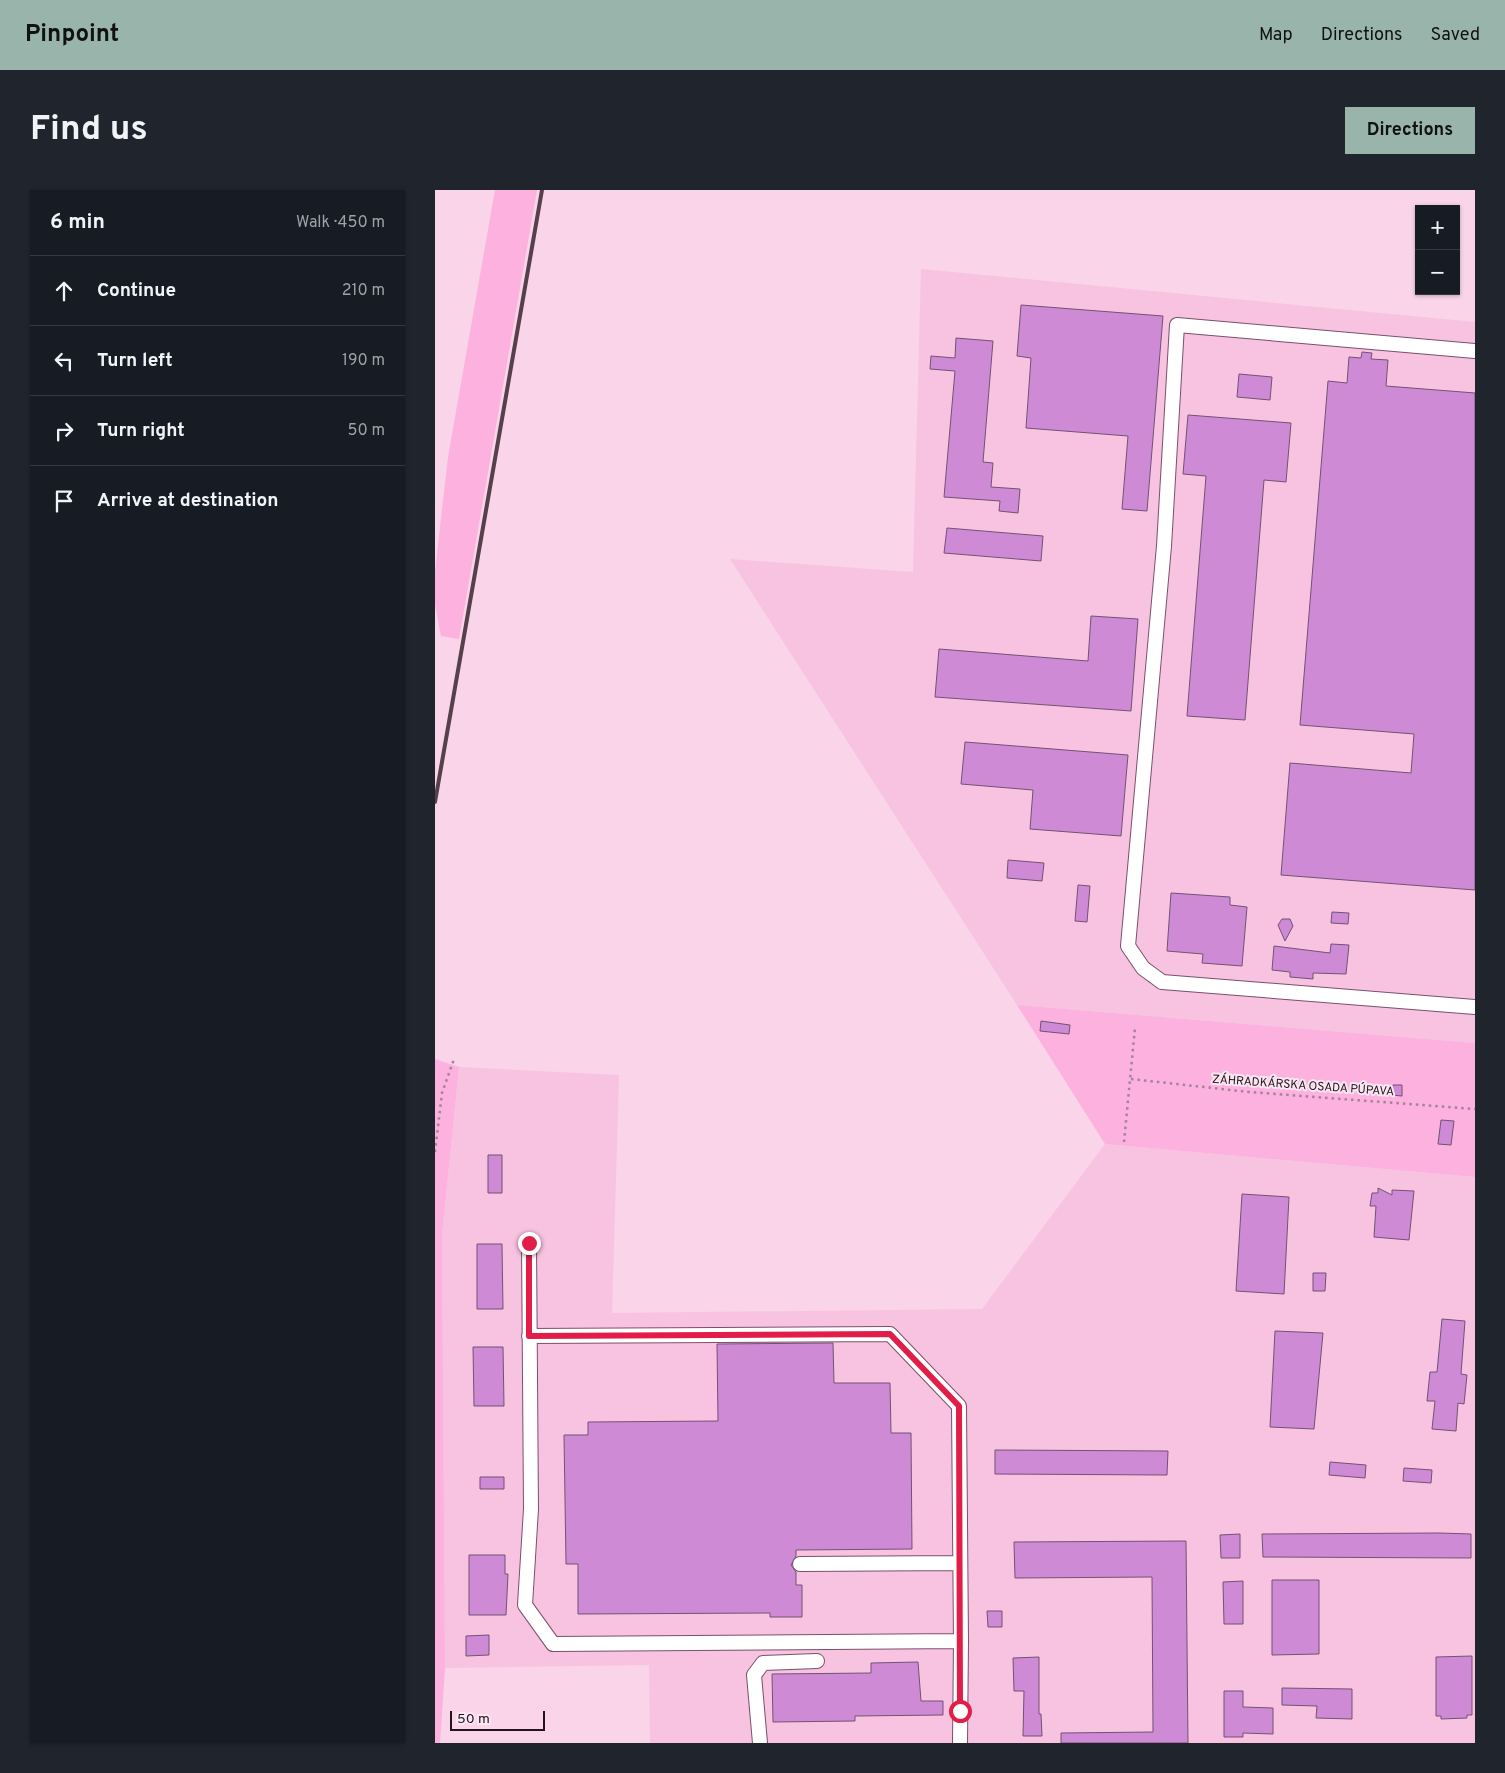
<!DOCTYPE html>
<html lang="en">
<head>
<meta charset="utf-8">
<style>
	body { margin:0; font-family:Overpass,sans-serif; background:#20242c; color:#f1f3f6 }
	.controls { position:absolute; right:15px; top:15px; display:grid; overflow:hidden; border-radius:0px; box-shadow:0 1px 4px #0004 }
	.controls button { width:45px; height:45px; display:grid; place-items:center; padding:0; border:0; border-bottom:1px solid #363941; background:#171b24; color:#f1f3f6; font:25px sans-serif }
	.scale { position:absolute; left:15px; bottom:12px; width:95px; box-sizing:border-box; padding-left:5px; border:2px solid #23131d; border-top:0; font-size:14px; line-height:18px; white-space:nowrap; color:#23131d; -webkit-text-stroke:4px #fbe7f2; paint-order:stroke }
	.stop { position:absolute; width:15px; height:15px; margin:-11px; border:4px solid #e11d48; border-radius:50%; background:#fff }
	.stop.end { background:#e11d48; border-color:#fff; box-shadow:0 1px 5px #0008 }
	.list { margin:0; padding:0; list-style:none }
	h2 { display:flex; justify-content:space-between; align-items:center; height:65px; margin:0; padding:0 20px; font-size:21px }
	h2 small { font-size:16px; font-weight:400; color:#9ea1a6 }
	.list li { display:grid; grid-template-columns:32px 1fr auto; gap:15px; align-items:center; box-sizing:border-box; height:70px; padding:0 20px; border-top:1px solid #363941 }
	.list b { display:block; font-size:19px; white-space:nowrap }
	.list em { font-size:16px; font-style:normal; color:#9ea1a6 }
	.icon { flex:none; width:28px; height:28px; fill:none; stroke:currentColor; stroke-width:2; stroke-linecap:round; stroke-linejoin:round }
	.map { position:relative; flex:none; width:1040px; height:1553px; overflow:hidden; border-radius:0px }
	header { display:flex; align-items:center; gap:30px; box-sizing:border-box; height:70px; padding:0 25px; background:#99b4aa; color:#111 }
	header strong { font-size:24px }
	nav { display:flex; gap:28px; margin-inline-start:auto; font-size:18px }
	.intro { display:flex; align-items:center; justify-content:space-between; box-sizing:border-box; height:120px; padding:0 30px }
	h1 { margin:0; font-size:35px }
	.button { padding:12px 22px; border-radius:0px; background:#99b4aa; color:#111; font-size:18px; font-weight:700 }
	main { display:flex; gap:30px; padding:0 30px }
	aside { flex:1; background:#171b24; border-radius:0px; box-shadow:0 1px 4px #0004 }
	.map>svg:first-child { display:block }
</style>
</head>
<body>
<header>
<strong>Pinpoint</strong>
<nav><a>Map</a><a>Directions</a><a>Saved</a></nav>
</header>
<div class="intro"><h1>Find us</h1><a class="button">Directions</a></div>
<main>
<aside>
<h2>6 min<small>Walk · 450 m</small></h2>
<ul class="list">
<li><svg class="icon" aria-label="ahead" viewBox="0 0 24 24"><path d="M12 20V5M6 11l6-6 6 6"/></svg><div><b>Continue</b></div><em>210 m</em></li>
<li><svg class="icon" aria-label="left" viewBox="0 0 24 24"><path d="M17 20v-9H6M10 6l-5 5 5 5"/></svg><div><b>Turn left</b></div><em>190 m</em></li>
<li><svg class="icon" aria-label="right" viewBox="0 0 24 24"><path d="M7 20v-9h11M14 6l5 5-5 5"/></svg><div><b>Turn right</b></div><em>50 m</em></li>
<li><svg class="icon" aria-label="arrive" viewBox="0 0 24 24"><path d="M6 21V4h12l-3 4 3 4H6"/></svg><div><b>Arrive at destination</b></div></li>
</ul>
</aside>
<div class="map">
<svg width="1040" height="1553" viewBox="0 0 1040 1553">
	<rect width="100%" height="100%" fill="#fad4e9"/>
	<path fill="#f8c2e1" d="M 486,79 L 1040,132 L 1040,853 L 582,815 L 295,369 L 478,382 Z
		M 24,877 L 184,885 L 177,1123 L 547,1119 L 670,954 L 1040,987 L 1040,1553 L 215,1553 L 214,1475 L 10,1478 L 7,1045 Z"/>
	<path fill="#fcb1de" d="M 60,0 L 102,0 L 24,449 L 6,446 L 0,414 L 0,381 L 13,267 Z
		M 582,815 L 1040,853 L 1040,987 L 670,954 Z
		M 0,869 L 24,877 L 7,1045 L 10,1478 L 5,1553 L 0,1553 Z"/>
	<path fill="#cf8ad6" stroke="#705373" d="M 586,115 L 728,126 L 712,321 L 687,319 L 693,246 L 591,238 L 596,168 L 582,166 Z
		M 521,148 L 558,151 L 548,272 L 558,273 L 556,297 L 585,299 L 583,323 L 564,321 L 565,311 L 509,307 L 520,181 L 495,179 L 496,166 L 520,168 Z
		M 927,162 L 937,163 L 936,169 L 953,170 L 951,196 L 1040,203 L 1040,700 L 846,685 L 855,573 L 976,583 L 979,544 L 865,535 L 893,191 L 912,193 L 914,167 L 926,168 Z
		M 804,184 L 837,187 L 835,210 L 802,207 Z
		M 753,225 L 856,233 L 851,292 L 829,290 L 810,530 L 752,526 L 771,286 L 748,284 Z
		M 512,338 L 608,346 L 606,371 L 509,363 Z
		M 656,426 L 703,429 L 696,521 L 500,507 L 504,459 L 653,471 Z
		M 530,552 L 693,565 L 686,646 L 595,639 L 598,600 L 526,594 Z
		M 573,670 L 609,673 L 607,691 L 572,688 Z
		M 643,695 L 655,696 L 652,732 L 640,731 Z
		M 736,703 L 795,707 L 795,715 L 812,717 L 807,776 L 767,773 L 768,764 L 732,761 Z
		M 897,722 L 914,723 L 913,734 L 896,733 Z
		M 847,729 L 855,729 L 858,736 L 850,751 L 843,735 Z
		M 896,754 L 914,755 L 911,784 L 878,783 L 878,789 L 855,787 L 855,782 L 837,780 L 839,756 L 895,763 Z
		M 606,831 L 635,835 L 634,844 L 605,841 Z
		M 958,895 L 967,895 L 967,906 L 956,905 Z
		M 1006,930 L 1019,931 L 1016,955 L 1003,954 Z
		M 53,965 L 67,965 L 67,1003 L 53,1003 Z
		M 943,998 L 957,1005 L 957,1000 L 979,1001 L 974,1050 L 939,1047 L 941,1016 L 935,1016 L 937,1003 L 943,1003 Z
		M 807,1004 L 854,1007 L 849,1104 L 801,1101 Z
		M 42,1054 L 67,1054 L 68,1119 L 42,1119 Z
		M 878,1083 L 891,1083 L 890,1101 L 878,1101 Z
		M 1007,1129 L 1030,1131 L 1026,1184 L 1032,1185 L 1029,1214 L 1023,1213 L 1021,1241 L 997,1239 L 1000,1211 L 992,1211 L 995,1182 L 1002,1182 Z
		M 840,1141 L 888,1143 L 879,1239 L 835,1237 Z
		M 398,1153 L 399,1193 L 455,1193 L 456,1243 L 476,1243 L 477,1359 L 361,1360 L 361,1366 L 356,1375 L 361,1382 L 361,1395 L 367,1395 L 367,1427 L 335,1427 L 335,1423 L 143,1424 L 143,1374 L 131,1374 L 129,1245 L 153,1245 L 153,1232 L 283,1231 L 282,1154 Z
		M 38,1157 L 68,1157 L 69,1216 L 39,1216 Z
		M 560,1260 L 733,1261 L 732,1285 L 560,1284 Z
		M 895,1272 L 931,1275 L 930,1288 L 894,1285 Z
		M 969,1278 L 997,1280 L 996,1293 L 968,1291 Z
		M 45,1287 L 69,1287 L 69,1299 L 45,1299 Z
		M 1005,1343 L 1036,1344 L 1036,1368 L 828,1367 L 827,1344 Z
		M 805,1344 L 805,1368 L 786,1368 L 785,1345 Z
		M 751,1351 L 753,1553 L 626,1553 L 626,1543 L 718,1542 L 717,1387 L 580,1388 L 579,1352 Z
		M 34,1365 L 70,1365 L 70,1384 L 73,1384 L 71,1425 L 34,1425 Z
		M 837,1390 L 884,1390 L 884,1464 L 837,1465 Z
		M 808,1391 L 808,1434 L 789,1434 L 788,1392 Z
		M 552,1421 L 567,1421 L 567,1437 L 553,1437 Z
		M 54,1445 L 54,1465 L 31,1466 L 31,1446 Z
		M 1037,1466 L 1037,1525 L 1032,1525 L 1032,1528 L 1006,1529 L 1006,1526 L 1001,1526 L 1001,1467 Z
		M 604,1467 L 604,1524 L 606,1524 L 607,1546 L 588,1546 L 589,1501 L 579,1501 L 578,1468 Z
		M 483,1472 L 486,1511 L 508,1511 L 508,1525 L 420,1526 L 420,1531 L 338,1532 L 337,1484 L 436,1483 L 436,1473 Z
		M 847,1498 L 917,1499 L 917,1529 L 881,1528 L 882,1516 L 847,1515 Z
		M 789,1501 L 808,1501 L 808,1517 L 838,1518 L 838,1544 L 808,1543 L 808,1547 L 789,1547 Z"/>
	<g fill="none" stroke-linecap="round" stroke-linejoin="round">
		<g stroke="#795168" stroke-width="16">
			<path id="minor" d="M 1040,161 L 742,135 L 729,356 L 693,756 L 708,778 L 727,792 L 1040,817
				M 94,1053 L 96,1319 L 90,1415 L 118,1454 L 526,1451 L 525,1553
				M 94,1146 L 455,1144 L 524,1216 L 526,1451
				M 365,1374 L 525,1373
				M 325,1553 L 319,1485 L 328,1473 L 382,1471"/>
		</g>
		<path stroke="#a28595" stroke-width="2.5" stroke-dasharray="2.5 4" stroke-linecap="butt" d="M 696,889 L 814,902 L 1040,919
			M 689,952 L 700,838
			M 0,962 L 7,903 L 19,869"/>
		<use href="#minor" stroke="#fff" stroke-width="14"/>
		<path stroke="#55404c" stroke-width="4" d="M 0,612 L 107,0"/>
	</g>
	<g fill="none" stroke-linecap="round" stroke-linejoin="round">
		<path stroke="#e11d48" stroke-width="6" d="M 94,1053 L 94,1146 L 455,1144 L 524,1216 L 525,1521"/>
	</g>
	<g text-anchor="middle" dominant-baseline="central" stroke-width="4" stroke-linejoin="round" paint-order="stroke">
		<g font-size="12" fill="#23131d" stroke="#fbe7f2">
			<text transform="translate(868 896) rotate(4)">ZÁHRADKÁRSKA OSADA PÚPAVA</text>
		</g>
	</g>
</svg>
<div class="controls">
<button>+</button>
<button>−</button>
</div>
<div class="scale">50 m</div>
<div class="stop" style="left:525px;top:1521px"></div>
<div class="stop end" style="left:94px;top:1053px"></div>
</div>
</main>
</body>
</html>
